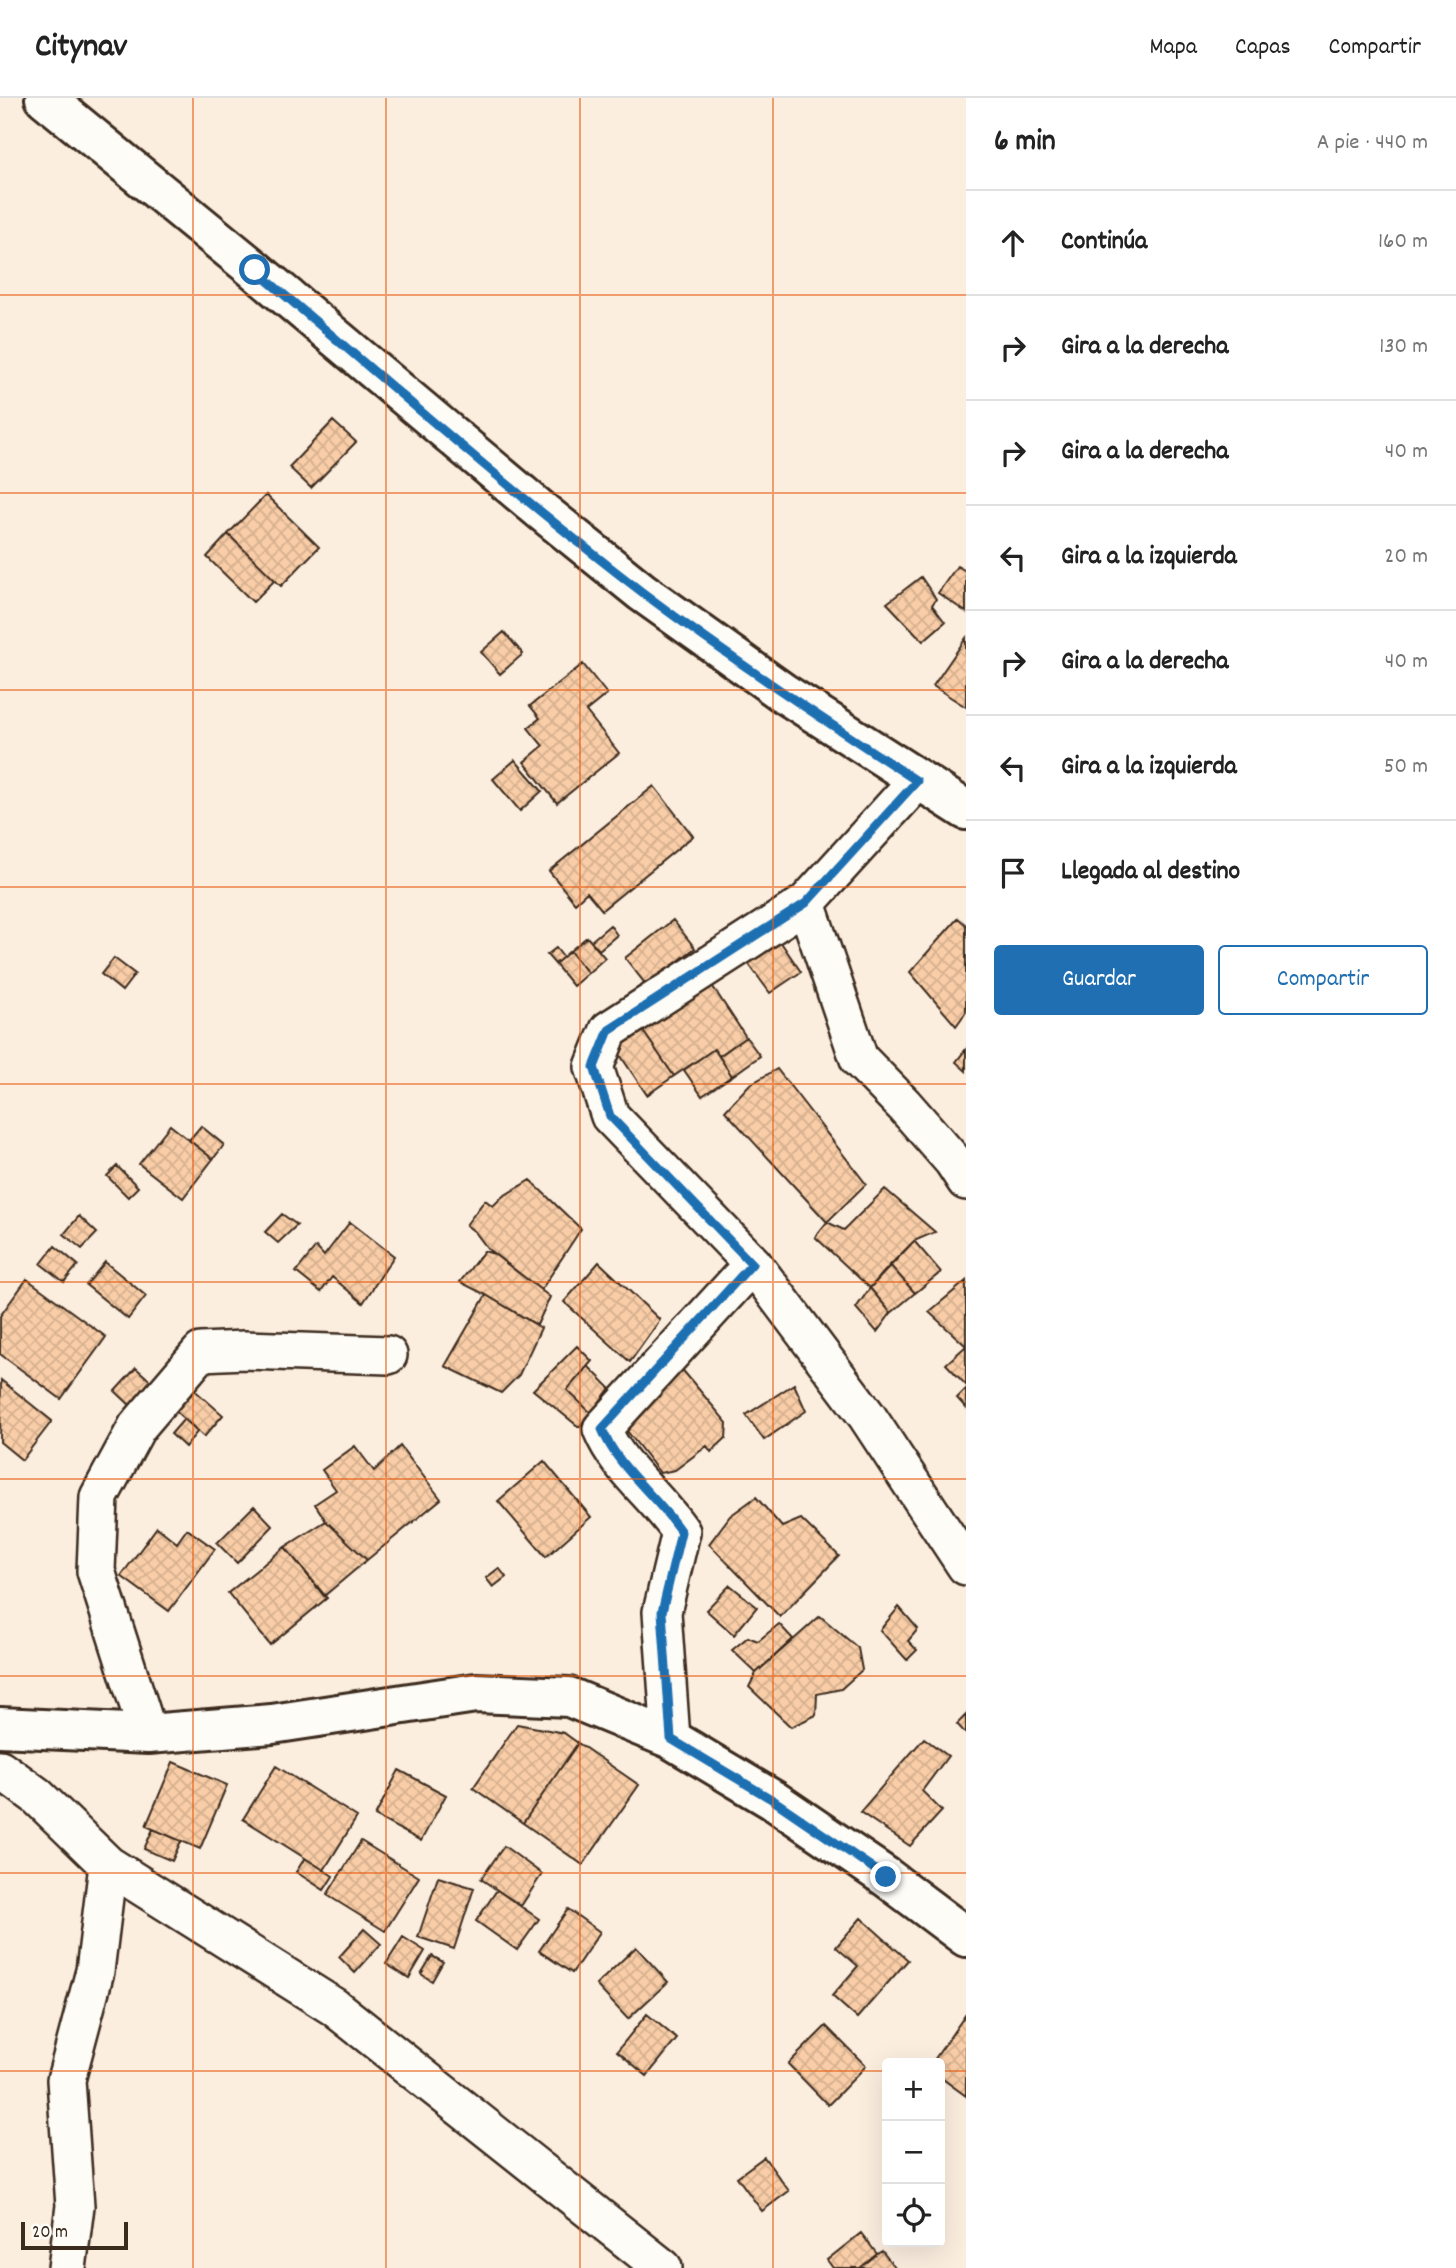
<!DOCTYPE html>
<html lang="es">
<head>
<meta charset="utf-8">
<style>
	body { margin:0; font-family:Dekko,sans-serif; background:#f2f2f2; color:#222 }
	.controls { position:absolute; right:21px; bottom:21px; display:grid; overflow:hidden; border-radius:7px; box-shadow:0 7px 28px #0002 }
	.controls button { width:63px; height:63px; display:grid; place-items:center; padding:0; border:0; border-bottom:2px solid #e0e0e0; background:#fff; color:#222; font:35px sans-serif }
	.scale { position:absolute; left:21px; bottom:18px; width:107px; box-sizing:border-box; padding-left:7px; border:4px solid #3b2a1e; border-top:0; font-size:19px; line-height:24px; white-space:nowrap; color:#3b2a1e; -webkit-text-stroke:5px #fdfcf7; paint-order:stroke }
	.stop { position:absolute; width:21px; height:21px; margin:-16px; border:5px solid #1f6fb2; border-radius:50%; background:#fff }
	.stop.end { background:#1f6fb2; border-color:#fff; box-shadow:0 2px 7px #0008 }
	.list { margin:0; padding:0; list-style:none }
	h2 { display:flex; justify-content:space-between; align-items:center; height:91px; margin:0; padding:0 28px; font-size:30px }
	h2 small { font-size:23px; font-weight:400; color:#767676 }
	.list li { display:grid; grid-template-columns:46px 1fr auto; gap:21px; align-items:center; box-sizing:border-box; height:105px; padding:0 28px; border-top:2px solid #e0e0e0 }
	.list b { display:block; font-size:26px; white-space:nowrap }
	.list em { font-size:23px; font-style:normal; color:#767676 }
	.actions { display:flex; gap:14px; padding:21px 28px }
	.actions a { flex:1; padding:16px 0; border:2px solid #1f6fb2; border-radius:7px; text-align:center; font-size:24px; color:#1f6fb2 }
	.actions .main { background:#1f6fb2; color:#fff }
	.icon { flex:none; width:38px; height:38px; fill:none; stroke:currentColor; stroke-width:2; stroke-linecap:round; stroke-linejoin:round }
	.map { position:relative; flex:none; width:966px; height:2170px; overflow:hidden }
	header { display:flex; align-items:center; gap:42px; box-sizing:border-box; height:98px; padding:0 35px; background:#fff; border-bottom:2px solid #e0e0e0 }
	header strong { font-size:33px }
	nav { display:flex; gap:38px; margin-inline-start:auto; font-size:24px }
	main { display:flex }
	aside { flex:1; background:#fff }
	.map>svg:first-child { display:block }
</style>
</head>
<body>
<header>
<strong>Citynav</strong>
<nav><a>Mapa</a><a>Capas</a><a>Compartir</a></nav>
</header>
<main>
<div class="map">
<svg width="966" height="2170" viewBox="0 0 966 2170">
	<defs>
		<pattern id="building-cross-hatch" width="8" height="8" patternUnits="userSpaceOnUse" patternTransform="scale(1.75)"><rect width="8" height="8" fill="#f8cda7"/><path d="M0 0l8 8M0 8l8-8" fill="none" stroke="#d6b08f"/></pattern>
	</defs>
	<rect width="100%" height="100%" fill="#fceedf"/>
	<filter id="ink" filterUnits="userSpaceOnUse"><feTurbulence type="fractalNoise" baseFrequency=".0143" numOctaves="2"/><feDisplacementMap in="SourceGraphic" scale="14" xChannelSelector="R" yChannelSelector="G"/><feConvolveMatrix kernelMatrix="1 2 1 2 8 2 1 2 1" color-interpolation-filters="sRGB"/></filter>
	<g filter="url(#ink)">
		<path fill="url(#building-cross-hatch)" stroke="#3b2a1e" stroke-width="2" d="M 333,323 L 356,344 L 311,390 L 289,369 Z
			M 266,397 L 319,449 L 281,488 L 228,436 Z
			M 228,436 L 275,482 L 253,504 L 207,459 Z
			M 957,468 L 966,473 L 966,514 L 938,495 Z
			M 921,479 L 936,501 L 932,507 L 945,524 L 923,543 L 887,505 Z
			M 504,534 L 523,556 L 500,576 L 481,554 Z
			M 966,540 L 966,609 L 933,588 Z
			M 583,566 L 607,596 L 586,613 L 619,655 L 557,705 L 524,664 L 543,648 L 528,630 L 540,620 L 530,608 Z
			M 515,662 L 542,693 L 520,713 L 493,681 Z
			M 654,688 L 693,738 L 602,812 L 587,794 L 575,805 L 549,773 Z
			M 958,820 L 966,827 L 966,914 L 956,928 L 910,874 Z
			M 673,822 L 695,850 L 647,888 L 625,860 Z
			M 610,827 L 617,837 L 599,852 L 591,843 Z
			M 587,839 L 605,860 L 588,875 L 570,853 Z
			M 780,843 L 801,874 L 770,895 L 748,865 Z
			M 556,850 L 563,859 L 555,866 L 547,857 Z
			M 570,853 L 588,875 L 573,888 L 555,866 Z
			M 114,860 L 135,876 L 122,893 L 101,876 Z
			M 711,886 L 746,939 L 719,958 L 714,951 L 674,978 L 643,933 Z
			M 643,933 L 674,978 L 647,997 L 616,951 Z
			M 746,939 L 760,958 L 732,978 L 719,958 Z
			M 714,951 L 732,978 L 702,998 L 684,972 Z
			M 966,951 L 966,973 L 956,964 Z
			M 777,971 L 866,1086 L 827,1124 L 725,1013 L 749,987 Z
			M 170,1027 L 213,1061 L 183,1100 L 139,1066 Z
			M 201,1028 L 224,1047 L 213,1061 L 189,1042 Z
			M 117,1068 L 138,1089 L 128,1099 L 107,1078 Z
			M 530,1082 L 581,1131 L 541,1192 L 488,1151 L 475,1134 L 466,1127 L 485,1102 L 493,1108 L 502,1099 Z
			M 885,1091 L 935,1134 L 914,1143 L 870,1190 L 815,1139 L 827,1124 L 844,1132 Z
			M 282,1116 L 297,1127 L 278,1145 L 265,1134 Z
			M 79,1118 L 97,1135 L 82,1151 L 64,1136 Z
			M 350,1124 L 394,1158 L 363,1205 L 332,1179 L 321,1194 L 296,1174 L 316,1149 L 324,1158 Z
			M 914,1143 L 941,1174 L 915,1195 L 890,1167 Z
			M 55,1148 L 78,1167 L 64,1184 L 41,1166 Z
			M 484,1153 L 494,1156 L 550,1199 L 537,1227 L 486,1197 L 460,1184 Z
			M 105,1164 L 146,1198 L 128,1221 L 86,1187 Z
			M 599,1164 L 660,1222 L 630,1264 L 564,1204 Z
			M 890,1167 L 915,1195 L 891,1215 L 870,1190 Z
			M 27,1181 L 106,1239 L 61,1301 L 0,1256 L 0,1218 Z
			M 966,1183 L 966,1248 L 929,1214 Z
			M 870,1190 L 891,1215 L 877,1234 L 856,1210 Z
			M 486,1197 L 541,1230 L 519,1277 L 501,1295 L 445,1268 Z
			M 577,1248 L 592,1263 L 567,1292 L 591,1315 L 579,1329 L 533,1292 Z
			M 966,1248 L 966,1287 L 946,1266 Z
			M 588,1268 L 610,1290 L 591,1315 L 567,1292 Z
			M 680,1269 L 727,1325 L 726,1340 L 711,1354 L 707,1348 L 675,1372 L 660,1375 L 620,1324 Z
			M 136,1270 L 153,1285 L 131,1308 L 115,1293 Z
			M 1,1282 L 52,1323 L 22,1362 L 0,1344 Z
			M 794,1286 L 806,1313 L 764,1342 L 746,1317 Z
			M 191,1289 L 223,1317 L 204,1339 L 172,1310 Z
			M 966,1291 L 966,1310 L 957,1300 Z
			M 184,1321 L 198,1333 L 185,1349 L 171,1336 Z
			M 355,1348 L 374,1373 L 400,1348 L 441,1401 L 367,1462 L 326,1423 L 315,1406 L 336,1392 L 322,1372 Z
			M 544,1363 L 591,1419 L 546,1459 L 498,1403 Z
			M 756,1399 L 782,1429 L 801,1421 L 839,1458 L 780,1519 L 709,1446 L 730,1418 Z
			M 254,1408 L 273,1428 L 237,1465 L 217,1445 Z
			M 326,1423 L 367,1462 L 324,1498 L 285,1449 Z
			M 157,1429 L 177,1445 L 187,1431 L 215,1451 L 169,1513 L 121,1478 Z
			M 285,1449 L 327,1500 L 270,1547 L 228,1495 Z
			M 499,1470 L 506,1479 L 493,1489 L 486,1480 Z
			M 730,1487 L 757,1509 L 734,1537 L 706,1512 Z
			M 899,1509 L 918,1531 L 908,1543 L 917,1552 L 907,1562 L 880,1532 Z
			M 820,1518 L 858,1550 L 862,1572 L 841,1591 L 817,1596 L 816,1617 L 791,1629 L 749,1589 L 756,1575 Z
			M 779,1526 L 793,1541 L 756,1575 L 732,1552 L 748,1539 L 758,1543 Z
			M 966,1617 L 966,1636 L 957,1626 Z
			M 517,1626 L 564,1635 L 578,1645 L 523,1725 L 473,1690 Z
			M 924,1640 L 948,1658 L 922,1693 L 942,1713 L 910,1748 L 860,1714 Z
			M 578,1645 L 639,1687 L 583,1767 L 523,1725 Z
			M 173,1664 L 227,1687 L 200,1751 L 146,1728 Z
			M 276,1668 L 357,1719 L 324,1772 L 243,1721 Z
			M 399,1672 L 446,1697 L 421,1743 L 375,1718 Z
			M 153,1731 L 181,1743 L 172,1763 L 144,1751 Z
			M 361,1743 L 419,1779 L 385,1833 L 327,1797 Z
			M 504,1748 L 542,1776 L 521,1808 L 481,1781 Z
			M 305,1760 L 333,1778 L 324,1792 L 296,1774 Z
			M 438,1779 L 474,1790 L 454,1851 L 418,1839 Z
			M 497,1792 L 539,1821 L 517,1852 L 476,1823 Z
			M 568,1811 L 600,1834 L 572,1875 L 539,1853 Z
			M 861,1820 L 908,1862 L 857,1920 L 832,1898 L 858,1868 L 836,1849 Z
			M 364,1831 L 381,1846 L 355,1875 L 339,1859 Z
			M 403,1839 L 425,1853 L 409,1880 L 386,1866 Z
			M 636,1849 L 668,1884 L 628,1921 L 596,1887 Z
			M 432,1858 L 443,1864 L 432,1883 L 421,1876 Z
			M 647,1916 L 677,1941 L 647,1978 L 617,1953 Z
			M 966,1916 L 966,1998 L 940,1979 L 940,1965 L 932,1965 Z
			M 826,1928 L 866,1968 L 828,2007 L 788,1966 Z
			M 764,2059 L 789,2093 L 762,2113 L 737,2079 Z
			M 861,2135 L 877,2156 L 860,2170 L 833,2170 L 827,2162 Z
			M 882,2153 L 895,2170 L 860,2170 L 877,2156 Z"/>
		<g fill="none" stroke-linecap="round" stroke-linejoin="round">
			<g stroke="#3b2a1e" stroke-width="42">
				<path id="minor" d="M 917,683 L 806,805 L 609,932 L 594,969 L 610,1018 L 753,1166 L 867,1318 L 966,1468
					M 806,805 L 859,961 L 904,1007 L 953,1063 L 966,1083
					M 148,1636 L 96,1473 L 99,1399 L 137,1329 L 201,1254 L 244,1252 L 388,1257
					M 671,1641 L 662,1514 L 681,1434 C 657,1398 618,1371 602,1331 L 753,1166
					M 0,1671 L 37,1698 L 108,1767 L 334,1909 L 663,2170
					M 67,2170 L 75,2108 L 66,1982 L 95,1873 L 108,1767"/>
			</g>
			<g stroke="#3b2a1e" stroke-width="44">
				<path id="major" d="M 45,0 L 255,172 L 544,415 L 642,494 L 782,594 L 966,712
					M 0,1629 L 148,1636 L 272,1626 L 476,1595 L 569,1599 L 671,1641 L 773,1702 L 886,1779 L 966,1839"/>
			</g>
			<use href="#minor" stroke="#fdfcf7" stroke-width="37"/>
			<use href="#major" stroke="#fdfcf7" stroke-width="38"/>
		</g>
	</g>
	<g fill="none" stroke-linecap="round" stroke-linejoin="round" filter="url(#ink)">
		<path stroke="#1f6fb2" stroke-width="9" d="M 255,172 C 383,280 509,392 642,494 C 731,561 824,622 917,683 L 806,805 L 609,932 L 594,969 L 610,1018 L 752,1166 L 602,1331 C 618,1371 657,1398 681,1434 L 662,1514 L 671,1641 L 773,1702 L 886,1779"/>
	</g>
	<path fill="none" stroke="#e8590c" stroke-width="2" stroke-opacity="0.55" d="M 193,0 L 193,2170M 386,0 L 386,2170M 580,0 L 580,2170M 773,0 L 773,2170M 0,197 L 966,197M 0,395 L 966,395M 0,592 L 966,592M 0,789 L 966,789M 0,986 L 966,986M 0,1184 L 966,1184M 0,1381 L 966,1381M 0,1578 L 966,1578M 0,1775 L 966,1775M 0,1973 L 887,1973M 940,1973 L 966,1973"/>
</svg>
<div class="controls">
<button>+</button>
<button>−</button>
<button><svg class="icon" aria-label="locate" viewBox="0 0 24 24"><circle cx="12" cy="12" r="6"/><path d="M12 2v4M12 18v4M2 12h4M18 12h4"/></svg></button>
</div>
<div class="scale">20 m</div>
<div class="stop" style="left:255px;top:172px"></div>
<div class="stop end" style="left:886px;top:1779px"></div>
</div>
<aside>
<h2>6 min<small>A pie · 440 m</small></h2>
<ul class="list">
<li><svg class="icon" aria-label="ahead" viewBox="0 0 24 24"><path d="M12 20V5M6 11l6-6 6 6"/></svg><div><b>Continúa</b></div><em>160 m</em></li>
<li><svg class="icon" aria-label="right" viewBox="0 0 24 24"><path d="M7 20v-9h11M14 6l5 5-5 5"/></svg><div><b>Gira a la derecha</b></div><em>130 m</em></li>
<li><svg class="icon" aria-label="right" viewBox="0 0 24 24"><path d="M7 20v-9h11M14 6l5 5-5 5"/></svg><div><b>Gira a la derecha</b></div><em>40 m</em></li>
<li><svg class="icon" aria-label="left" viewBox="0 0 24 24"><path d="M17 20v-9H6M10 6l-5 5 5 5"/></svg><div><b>Gira a la izquierda</b></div><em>20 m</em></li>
<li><svg class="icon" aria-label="right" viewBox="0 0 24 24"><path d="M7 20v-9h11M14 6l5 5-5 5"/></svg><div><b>Gira a la derecha</b></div><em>40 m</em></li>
<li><svg class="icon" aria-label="left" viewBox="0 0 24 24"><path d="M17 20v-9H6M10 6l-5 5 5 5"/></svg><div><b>Gira a la izquierda</b></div><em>50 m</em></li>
<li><svg class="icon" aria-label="arrive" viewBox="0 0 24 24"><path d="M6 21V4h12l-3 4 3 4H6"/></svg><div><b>Llegada al destino</b></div></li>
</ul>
<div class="actions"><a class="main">Guardar</a><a>Compartir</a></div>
</aside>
</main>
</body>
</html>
